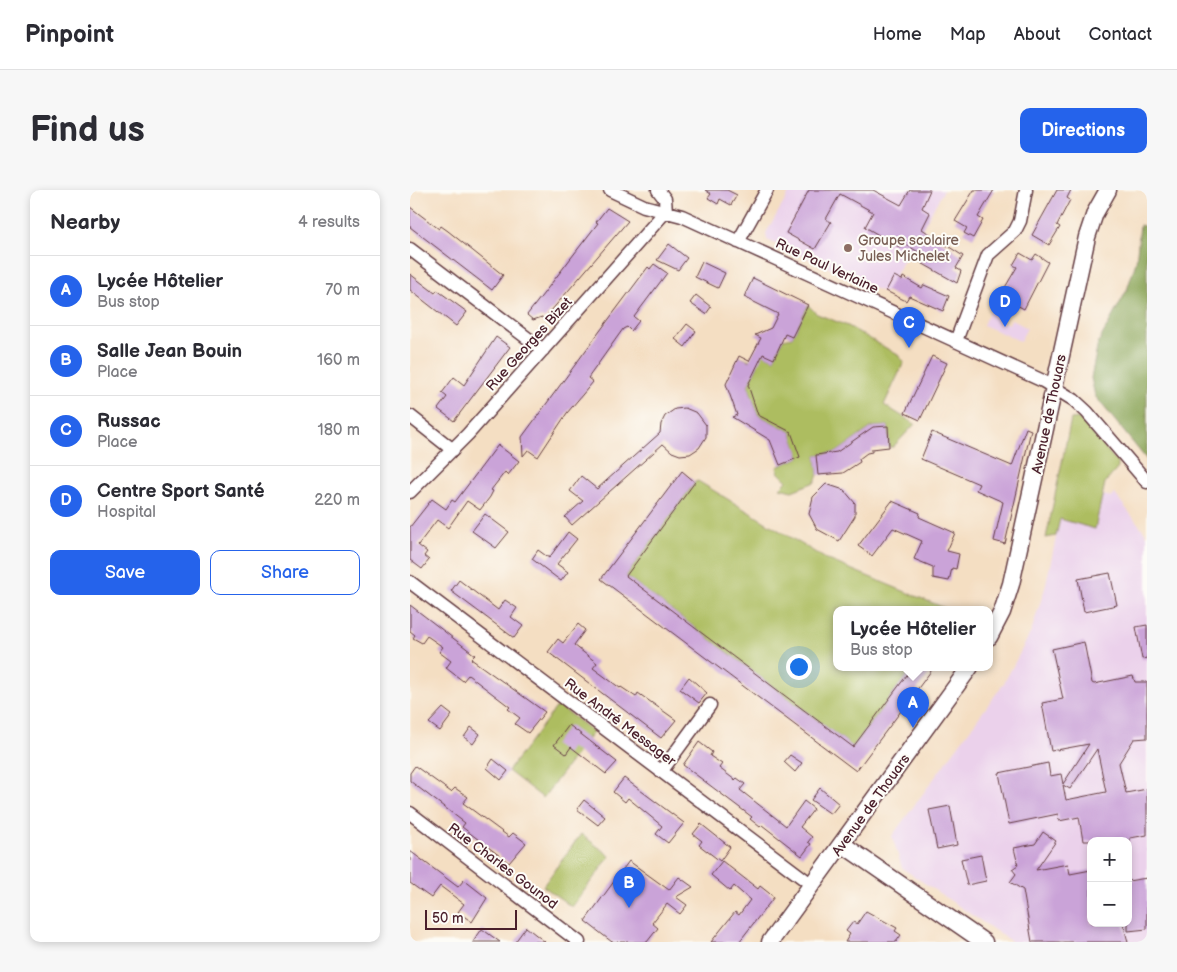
<!DOCTYPE html>
<html lang="en">
<head>
<meta charset="utf-8">
<style>
	body { margin:0; font-family:"Balsamiq Sans",sans-serif; background:#f7f7f7; color:#2b2b33 }
	.controls { position:absolute; right:15px; bottom:15px; display:grid; overflow:hidden; border-radius:10px; box-shadow:0 2px 8px #0003 }
	.controls button { width:45px; height:45px; display:grid; place-items:center; padding:0; border:0; border-bottom:1px solid #e1e1e2; background:#fff; color:#2b2b33; font:25px sans-serif }
	.scale { position:absolute; left:15px; bottom:12px; width:92px; box-sizing:border-box; padding-left:5px; border:2px solid #4a1f2b; border-top:0; font-size:14px; line-height:18px; white-space:nowrap; color:#4a1f2b; -webkit-text-stroke:4px #fdfcf7; paint-order:stroke }
	.you { position:absolute; left:388px; top:476px; width:18px; height:18px; margin:-12px; border:4px solid #fff; border-radius:50%; background:#1a73e8; box-shadow:0 0 0 8px #1a73e833 }
	.badge { display:grid; place-items:center; width:32px; height:32px; border-radius:50%; background:#2563eb; color:#fff; font-size:16px; font-weight:700 }
	.pin { position:absolute; translate:-50% -41px; filter:drop-shadow(0 1px 2px #0008) }
	.pin::after { content:''; position:absolute; top:26px; width:18px; height:15px; background:inherit; clip-path:polygon(0 0,100% 0,50% 100%) }
	.popup { position:absolute; left:423px; top:416px; width:160px; height:65px; box-sizing:border-box; display:grid; place-content:center; border-radius:10px; background:#fff; filter:drop-shadow(0 1px 4px #0005); font-size:16px; white-space:nowrap; color:#7c7c81 }
	.popup b { font-size:19px; color:#2b2b33 }
	.popup::after { content:''; position:absolute; left:50%; top:100%; margin-left:-10px; border:10px solid transparent; border-top-color:#fff }
	.list { margin:0; padding:0; list-style:none }
	h2 { display:flex; justify-content:space-between; align-items:center; height:65px; margin:0; padding:0 20px; font-size:21px }
	h2 small { font-size:16px; font-weight:400; color:#7c7c81 }
	.list li { display:grid; grid-template-columns:32px 1fr auto; gap:15px; align-items:center; box-sizing:border-box; height:70px; padding:0 20px; border-top:1px solid #e1e1e2 }
	.list b { display:block; font-size:19px; white-space:nowrap }
	.list p { margin:0; font-size:16px; white-space:nowrap; color:#7c7c81 }
	.list em { font-size:16px; font-style:normal; color:#7c7c81 }
	.actions { display:flex; gap:10px; padding:15px 20px }
	.actions a { flex:1; padding:11px 0; border:1px solid #2563eb; border-radius:10px; text-align:center; font-size:18px; color:#2563eb }
	.actions .main { background:#2563eb; color:#fff }
	.map { position:relative; flex:none; width:737px; height:752px; overflow:hidden; border-radius:10px }
	header { display:flex; align-items:center; gap:30px; box-sizing:border-box; height:70px; padding:0 25px; background:#fff; border-bottom:1px solid #e1e1e2 }
	header strong { font-size:24px }
	nav { display:flex; gap:28px; margin-inline-start:auto; font-size:18px }
	.intro { display:flex; align-items:center; justify-content:space-between; box-sizing:border-box; height:120px; padding:0 30px }
	h1 { margin:0; font-size:35px }
	.button { padding:12px 22px; border-radius:10px; background:#2563eb; color:#fff; font-size:18px; font-weight:700 }
	main { display:flex; gap:30px; padding:0 30px }
	aside { flex:1; background:#fff; border-radius:10px; box-shadow:0 2px 8px #0003 }
	.map>svg:first-child { display:block }
</style>
</head>
<body>
<header>
<strong>Pinpoint</strong>
<nav><a>Home</a><a>Map</a><a>About</a><a>Contact</a></nav>
</header>
<div class="intro"><h1>Find us</h1><a class="button">Directions</a></div>
<main>
<aside>
<h2>Nearby<small>4 results</small></h2>
<ul class="list">
<li><span class="badge">A</span><div><b>Lycée Hôtelier</b><p>Bus stop</p></div><em>70 m</em></li>
<li><span class="badge">B</span><div><b>Salle Jean Bouin</b><p>Place</p></div><em>160 m</em></li>
<li><span class="badge">C</span><div><b>Russac</b><p>Place</p></div><em>180 m</em></li>
<li><span class="badge">D</span><div><b>Centre Sport Santé</b><p>Hospital</p></div><em>220 m</em></li>
</ul>
<div class="actions"><a class="main">Save</a><a>Share</a></div>
</aside>
<div class="map">
<svg width="737" height="752" viewBox="0 0 737 752">
	<rect width="100%" height="100%" fill="#fdfcf7"/>
	<filter id="ink" filterUnits="userSpaceOnUse"><feTurbulence type="fractalNoise" baseFrequency=".02" numOctaves="2"/><feDisplacementMap in="SourceGraphic" scale="10" xChannelSelector="R" yChannelSelector="G"/><feConvolveMatrix kernelMatrix="1 2 1 2 8 2 1 2 1" color-interpolation-filters="sRGB"/></filter>
	<filter id="wash" filterUnits="userSpaceOnUse"><feTurbulence type="fractalNoise" baseFrequency=".0096" numOctaves="4" result="noise"/><feDisplacementMap in="SourceGraphic" scale="20" xChannelSelector="R" yChannelSelector="G"/><feGaussianBlur stdDeviation="1.12" result="paint"/><feColorMatrix in="noise" values="0 0 0 0 0 0 0 0 0 0 0 0 0 0 0 0 0 1.4 0 .05"/><feComposite in="paint" operator="in"/></filter>
	<g filter="url(#wash)">
		<rect width="100%" height="100%" fill="#f4dec2"/>
		<path fill="#ebd1eb" fill-rule="evenodd" d="M 381,0 L 534,0 L 475,103 L 357,50 L 356,43 Z
			M 580,120 L 591,124 L 589,130 L 599,134 L 601,129 L 617,138 L 610,151 L 573,135 Z
			M 658,293 L 695,293 L 693,305 L 702,307 L 704,303 L 737,345 L 737,752 L 602,752 L 492,678 L 482,646 L 594,493 L 621,442 L 635,398 ZM 681,651 L 718,651 L 718,733 L 681,733 Z"/>
		<path fill="#adbd60" stroke="#7c6e46" d="M 398,115 L 407,124 L 438,136 L 488,165 L 494,172 L 474,215 L 505,234 L 483,257 L 479,257 L 478,236 L 462,237 L 427,262 L 406,265 L 408,285 L 405,292 L 382,301 L 370,298 L 377,291 L 368,282 L 367,277 L 390,267 L 381,242 L 348,225 L 338,195 L 348,175 L 329,166 L 345,172 L 345,160 L 364,169 L 373,149 L 382,147 Z
			M 669,228 L 708,273 L 708,278 L 695,293 L 685,339 L 650,329 L 646,346 L 636,348 L 661,229 Z
			M 288,291 L 416,369 L 537,419 L 427,419 L 427,477 L 503,477 L 443,557 L 216,386 L 285,292 Z
			M 148,515 L 183,542 L 133,608 L 98,581 Z
			M 171,644 L 200,666 L 162,717 L 133,696 Z"/>
		<path fill="#8aa456" stroke="#6a6240" d="M 730,35 L 737,37 L 737,270 L 685,206 L 681,188 L 688,153 L 717,100 L 726,72 Z"/>
		<g id="blocks">
			<path fill="#caa3d8" fill-rule="evenodd" d="M 295,0 L 317,0 L 327,5 L 321,15 L 310,9 L 308,14 L 298,8 L 301,4 Z
				M 399,0 L 463,0 L 491,15 L 500,0 L 520,0 L 512,18 L 520,23 L 512,39 L 553,66 L 546,78 L 551,81 L 547,93 L 508,71 L 512,64 L 493,53 L 491,58 L 455,37 L 463,22 L 430,4 L 416,29 L 421,32 L 405,59 L 376,43 Z
				M 564,0 L 584,0 L 568,27 L 573,30 L 563,48 L 554,43 L 557,38 L 545,31 Z
				M 647,0 L 661,0 L 657,8 L 660,10 L 647,35 L 650,37 L 639,55 L 622,45 Z
				M 0,17 L 29,39 L 31,36 L 38,41 L 93,85 L 82,100 L 0,37 Z
				M 197,18 L 218,31 L 134,129 L 132,127 L 123,130 L 117,125 L 188,33 L 186,32 Z
				M 259,54 L 277,68 L 268,80 L 247,70 Z
				M 610,63 L 622,70 L 626,64 L 638,72 L 614,119 L 590,106 L 607,77 L 603,75 Z
				M 292,72 L 315,83 L 308,98 L 285,87 Z
				M 244,74 L 257,83 L 224,127 L 229,131 L 221,141 L 217,137 L 213,139 L 178,188 L 183,192 L 157,223 L 128,267 L 118,260 L 113,266 L 112,247 L 190,141 L 238,77 L 240,79 Z
				M 0,84 L 25,103 L 27,100 L 57,122 L 46,136 L 0,100 Z
				M 484,86 L 492,90 L 493,87 L 512,98 L 514,95 L 539,106 L 533,121 L 499,106 L 496,111 L 476,101 Z
				M 343,88 L 398,115 L 382,147 L 375,144 L 364,169 L 353,164 L 338,195 L 348,225 L 381,242 L 390,267 L 370,275 L 360,250 L 322,227 L 327,225 L 316,194 L 329,166 L 339,171 L 351,148 L 345,145 L 361,138 L 368,124 L 334,107 Z
				M 286,105 L 301,117 L 296,124 L 280,113 Z
				M 277,134 L 286,141 L 275,157 L 265,149 Z
				M 86,147 L 100,157 L 44,231 L 28,219 L 37,207 L 32,203 L 44,187 L 54,195 Z
				M 522,166 L 537,173 L 510,230 L 495,223 Z
				M 275,218 L 287,223 L 296,235 L 296,247 L 289,258 L 280,264 L 270,265 L 262,262 L 253,254 L 162,335 L 155,327 L 173,311 L 160,301 L 171,286 L 187,299 L 250,243 L 251,234 L 255,226 L 265,219 Z
				M 478,236 L 479,257 L 462,259 L 462,262 L 457,263 L 449,269 L 450,272 L 433,283 L 408,285 L 406,265 L 427,262 L 463,237 Z
				M 616,238 L 621,240 L 595,354 L 584,351 L 593,312 L 566,300 L 569,294 L 511,269 L 522,242 L 602,276 Z
				M 88,255 L 109,271 L 98,285 L 95,282 L 81,300 L 83,301 L 80,307 L 70,320 L 57,311 L 38,338 L 27,330 L 8,355 L 17,362 L 14,366 L 19,370 L 12,379 L 0,370 L 0,337 L 22,309 L 36,319 L 42,310 L 45,312 Z
				M 272,281 L 285,292 L 216,386 L 443,557 L 503,477 L 524,477 L 446,581 L 191,389 Z
				M 416,294 L 434,300 L 445,313 L 445,326 L 429,351 L 407,339 L 399,324 L 403,307 Z
				M 482,311 L 510,323 L 509,327 L 545,343 L 537,361 L 549,364 L 546,379 L 542,378 L 539,391 L 523,388 L 523,377 L 504,369 L 512,351 L 483,338 L 462,366 L 448,356 Z
				M 75,324 L 99,342 L 86,358 L 62,341 Z
				M 158,342 L 167,349 L 147,374 L 158,382 L 151,391 L 122,369 L 128,360 L 139,368 Z
				M 700,383 L 707,415 L 674,422 L 668,389 Z
				M 49,390 L 88,420 L 95,410 L 107,418 L 101,427 L 113,436 L 104,448 L 41,401 Z
				M 0,415 L 65,465 L 61,469 L 135,522 L 118,543 L 105,534 L 110,528 L 98,519 L 100,517 L 58,485 L 53,491 L 36,478 L 41,471 L 29,462 L 33,457 L 17,446 L 12,453 L 3,448 L 5,445 L 0,441 Z
				M 168,434 L 175,440 L 164,455 L 187,473 L 183,478 L 210,498 L 211,497 L 226,507 L 228,503 L 266,530 L 251,548 L 138,462 L 148,449 L 153,453 Z
				M 737,435 L 737,468 L 732,469 L 726,437 Z
				M 674,452 L 682,493 L 684,494 L 723,486 L 725,492 L 737,492 L 737,548 L 724,549 L 709,573 L 716,603 L 737,599 L 737,645 L 720,648 L 720,651 L 673,651 L 669,627 L 649,631 L 648,624 L 599,634 L 589,583 L 638,573 L 640,586 L 651,584 L 653,594 L 679,554 L 641,561 L 632,513 L 653,509 L 642,459 ZM 687,559 L 696,602 L 656,610 L 653,595 L 660,599 Z
				M 279,487 L 297,503 L 289,513 L 270,499 Z
				M 33,518 L 42,525 L 30,541 L 19,533 Z
				M 159,535 L 207,572 L 196,584 L 161,557 L 156,564 L 144,555 Z
				M 61,537 L 70,544 L 63,554 L 54,547 Z
				M 289,552 L 302,562 L 300,566 L 312,574 L 309,578 L 325,590 L 327,588 L 335,594 L 330,600 L 376,636 L 394,611 L 404,619 L 390,637 L 402,647 L 398,652 L 401,654 L 392,666 L 352,635 L 350,637 L 340,629 L 342,627 L 273,575 Z
				M 380,565 L 392,573 L 385,582 L 374,572 Z
				M 83,569 L 98,581 L 91,590 L 77,578 Z
				M 5,576 L 41,602 L 45,598 L 58,607 L 53,613 L 99,647 L 103,643 L 116,653 L 99,673 L 52,637 L 55,633 L 0,591 L 0,583 Z
				M 214,588 L 274,633 L 258,653 L 246,644 L 252,636 L 218,608 L 215,612 L 203,602 Z
				M 410,598 L 429,614 L 421,624 L 401,610 Z
				M 174,610 L 195,627 L 188,635 L 167,619 Z
				M 540,616 L 547,655 L 527,659 L 519,620 Z
				M 291,634 L 320,657 L 310,671 L 289,655 L 292,651 L 283,644 Z
				M 633,642 L 646,651 L 626,680 L 658,674 L 660,684 L 681,680 L 681,733 L 713,733 L 718,752 L 622,752 L 613,700 L 600,692 L 606,684 L 602,679 L 608,675 L 604,658 L 625,654 Z
				M 0,661 L 48,697 L 54,690 L 77,708 L 62,732 L 48,722 L 54,714 L 30,696 L 21,708 L 0,693 Z
				M 571,665 L 576,691 L 557,695 L 551,669 Z
				M 219,671 L 259,700 L 269,687 L 283,697 L 266,707 L 277,715 L 270,724 L 257,714 L 242,733 L 248,738 L 237,752 L 202,752 L 175,731 Z
				M 312,671 L 348,699 L 350,696 L 364,707 L 329,752 L 301,752 L 325,722 L 329,725 L 340,710 L 324,696 L 320,701 L 301,685 Z
				M 737,688 L 737,739 L 718,741 L 718,691 Z
				M 456,721 L 487,738 L 485,741 L 491,745 L 486,752 L 435,752 L 440,744 L 436,741 L 443,732 L 447,734 Z
				M 116,737 L 135,752 L 105,752 Z
				M 72,739 L 90,752 L 63,752 Z"/>
		</g>
	</g>
	<g filter="url(#ink)">
		<use href="#blocks" fill-opacity="0" stroke="#643c42" stroke-width="1"/>
		<g fill="none" stroke-linecap="round" stroke-linejoin="round">
			<g stroke="#643c42" stroke-width="15">
				<path id="minor" d="M 200,0 L 234,16 L 272,26 L 633,191 L 664,210 L 677,222 L 737,292
					M 248,0 L 255,9 L 256,21
					M 328,52 L 357,0
					M 0,59 L 133,160
					M 546,151 L 578,65 L 605,41 L 610,31 L 616,0
					M 0,226 L 43,260
					M 0,302 L 58,244 L 256,21
					M 0,392 L 402,695
					M 251,582 L 300,515
					M 0,623 L 169,752"/>
			</g>
			<g stroke="#643c42" stroke-width="19">
				<path id="tertiary" d="M 579,447 L 592,422 L 601,394 L 677,47 L 685,23 L 698,0
					M 432,654 L 574,752
					M 360,752 L 560,477"/>
			</g>
			<use href="#minor" stroke="#fff" stroke-width="12"/>
			<use href="#tertiary" stroke="#fff" stroke-width="16"/>
		</g>
	</g>
	<circle fill="#8d6e63" stroke="#fdfcf7" stroke-width="2" cx="438" cy="58" r="5"/>
	<g text-anchor="middle" dominant-baseline="central" stroke-width="4" stroke-linejoin="round" paint-order="stroke">
		<g font-size="14" fill="#785e54" stroke="#fdfcf7" text-anchor="start">
			<text x="448" y="50">Groupe scolaire<tspan x="448" dy="16">Jules Michelet</tspan></text>
		</g>
		<g font-size="14" fill="#4a1f2b" stroke="#fdfcf7">
			<text transform="translate(417 76) rotate(25)">Rue Paul Verlaine</text>
			<text transform="translate(119 154) rotate(-48)">Rue Georges Bizet</text>
			<text transform="translate(639 224) rotate(-78)">Avenue de Thouars</text>
			<text transform="translate(210 532) rotate(37)">Rue André Messager</text>
			<text transform="translate(461 615) rotate(-54)">Avenue de Thouars</text>
			<text transform="translate(93 676) rotate(37)">Rue Charles Gounod</text>
		</g>
	</g>
</svg>
<div class="controls">
<button>+</button>
<button>−</button>
</div>
<div class="scale">50 m</div>
<div class="you"></div>
<div class="pin badge" style="left:503px;top:538px">A</div>
<div class="popup"><b>Lycée Hôtelier</b>Bus stop</div>
<div class="pin badge" style="left:219px;top:718px">B</div>
<div class="pin badge" style="left:499px;top:158px">C</div>
<div class="pin badge" style="left:595px;top:137px">D</div>
</div>
</main>
</body>
</html>
